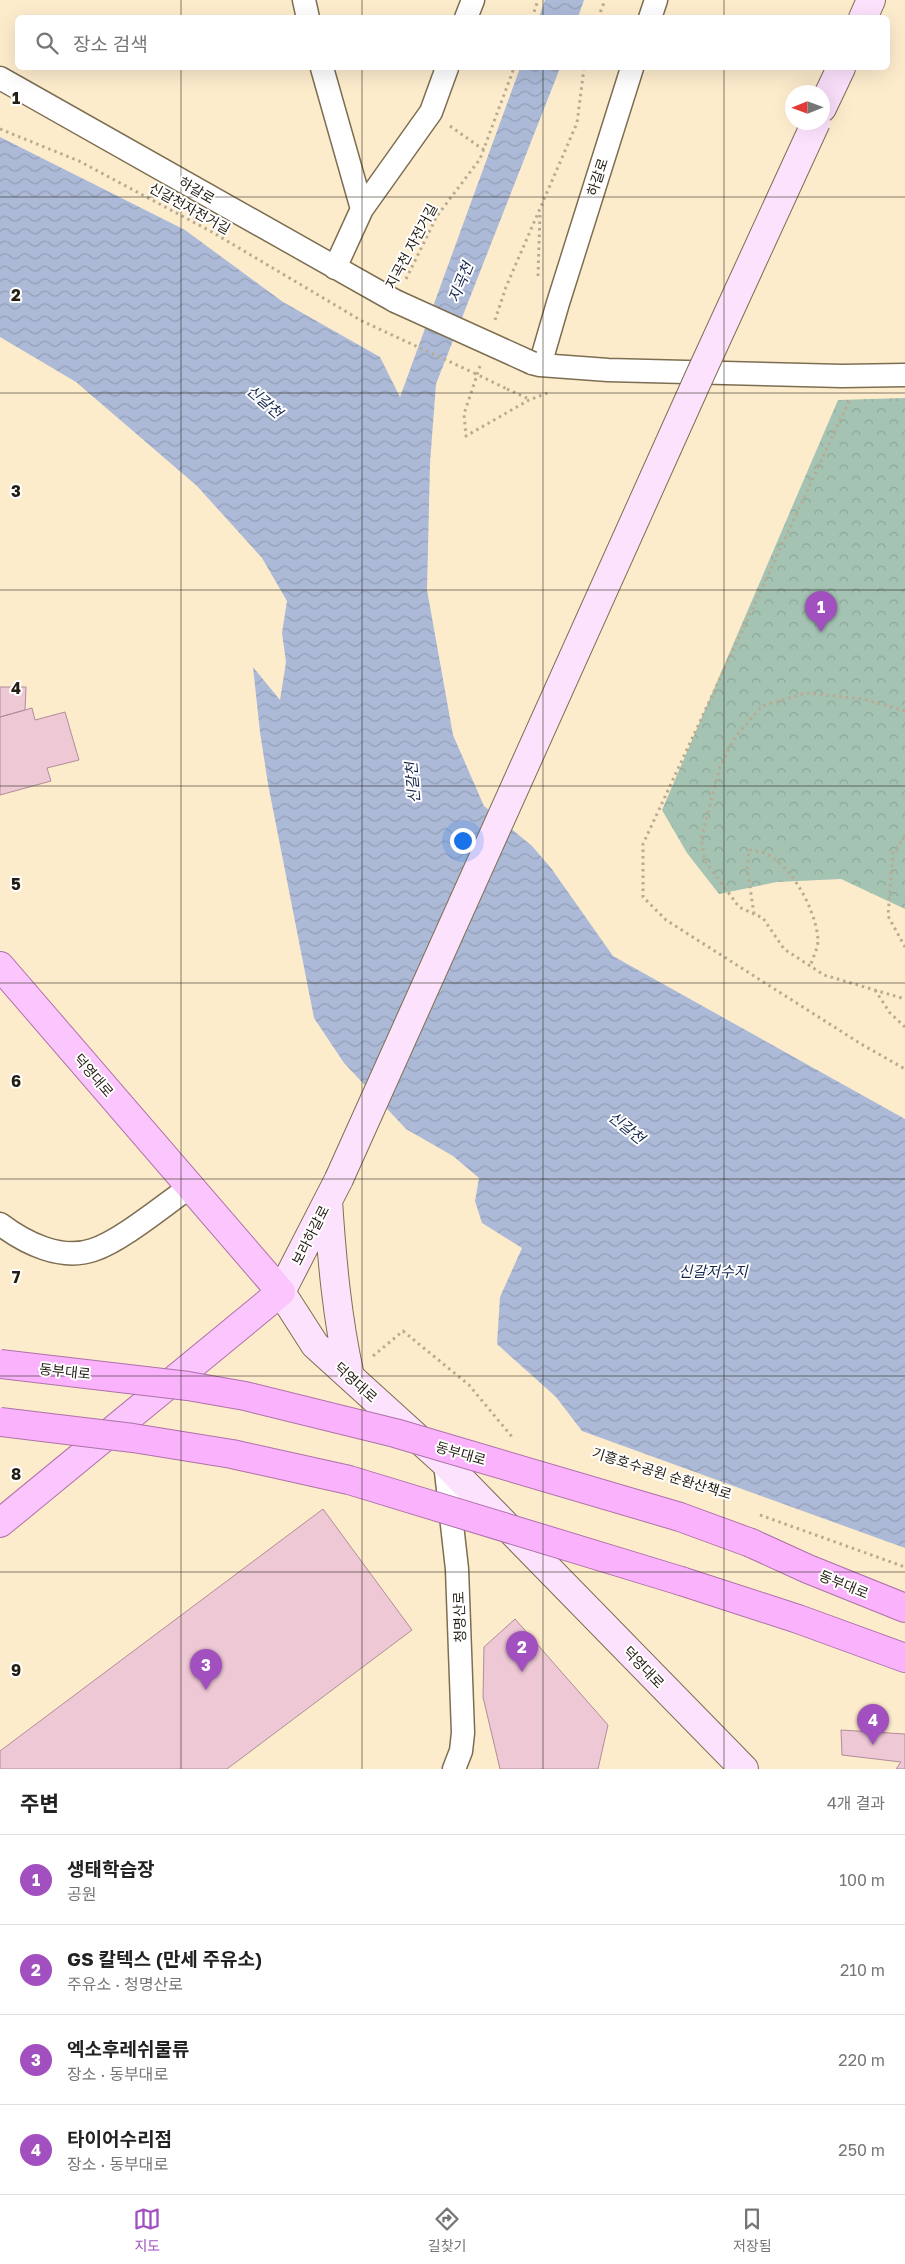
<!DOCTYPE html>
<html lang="ko">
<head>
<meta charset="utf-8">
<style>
	body { margin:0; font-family:"Golos Text","Noto Sans KR",sans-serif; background:#f6f6f6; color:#222 }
	.compass { position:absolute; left:785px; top:85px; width:45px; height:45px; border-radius:50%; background:#fff; box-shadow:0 5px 20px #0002; rotate:269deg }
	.you { position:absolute; left:462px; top:840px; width:18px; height:18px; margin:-12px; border:4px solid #fff; border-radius:50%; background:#1a73e8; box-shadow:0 0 0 8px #1a73e833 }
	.badge { display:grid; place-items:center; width:32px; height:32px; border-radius:50%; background:#a250bf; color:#fff; font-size:16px; font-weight:700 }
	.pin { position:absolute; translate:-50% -41px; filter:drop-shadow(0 1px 2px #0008) }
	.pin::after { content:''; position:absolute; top:26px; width:18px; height:15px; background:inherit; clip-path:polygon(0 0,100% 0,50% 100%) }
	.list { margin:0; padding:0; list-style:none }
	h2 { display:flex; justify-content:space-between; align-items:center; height:65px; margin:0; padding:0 20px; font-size:21px }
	h2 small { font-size:16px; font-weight:400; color:#767676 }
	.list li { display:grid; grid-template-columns:32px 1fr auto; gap:15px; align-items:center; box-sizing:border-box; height:90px; padding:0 20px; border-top:1px solid #e0e0e0 }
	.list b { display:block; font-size:19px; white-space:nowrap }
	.list p { margin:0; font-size:16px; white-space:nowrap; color:#767676 }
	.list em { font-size:16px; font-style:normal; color:#767676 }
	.icon { flex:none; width:28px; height:28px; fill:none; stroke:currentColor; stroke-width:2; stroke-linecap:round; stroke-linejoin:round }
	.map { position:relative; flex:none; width:905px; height:1769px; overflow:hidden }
	.search { position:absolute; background:#fff; box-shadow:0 5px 20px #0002; left:15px; right:15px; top:15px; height:55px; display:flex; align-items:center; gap:12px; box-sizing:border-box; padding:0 18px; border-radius:8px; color:#767676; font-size:19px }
	.sheet { height:425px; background:#fff }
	nav { display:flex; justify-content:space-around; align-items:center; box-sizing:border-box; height:70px; border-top:1px solid #e0e0e0; background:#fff; font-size:14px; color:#767676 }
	nav a { display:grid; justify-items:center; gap:2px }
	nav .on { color:#a250bf }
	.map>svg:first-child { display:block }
</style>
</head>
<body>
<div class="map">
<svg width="905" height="1769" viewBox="0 0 905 1769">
	<defs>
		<pattern id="park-crowns" width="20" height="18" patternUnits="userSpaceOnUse" patternTransform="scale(1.25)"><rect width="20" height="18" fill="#a4c3b3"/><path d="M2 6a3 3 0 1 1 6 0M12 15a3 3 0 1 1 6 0" fill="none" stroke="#8da799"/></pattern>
		<pattern id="water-waves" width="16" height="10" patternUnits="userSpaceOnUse" patternTransform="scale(1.25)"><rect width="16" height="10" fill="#acbad8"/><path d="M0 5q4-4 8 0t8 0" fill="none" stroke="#949fb8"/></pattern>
	</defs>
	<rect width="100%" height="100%" fill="#fdeccc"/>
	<path fill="url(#park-crowns)" d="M 905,398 L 905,909 L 841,879 L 777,882 L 719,894 L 687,853 L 662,810 L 838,400 Z"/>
	<path fill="url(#water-waves)" d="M 545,0 L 584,0 L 578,17 L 539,17 Z
		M 520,68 L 560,68 L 436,384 L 430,463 L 427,590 L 453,735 L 484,806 L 532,846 L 551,868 L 613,956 L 905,1119 L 905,1548 L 582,1431 L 556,1397 L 497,1344 L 500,1297 L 522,1248 L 482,1223 L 475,1201 L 479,1178 L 453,1156 L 406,1129 L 344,1063 L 314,1018 L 268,784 L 260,732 L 253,667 L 280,700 L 286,662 L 282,633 L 287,601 L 262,558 L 197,486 L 76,382 L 0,337 L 0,137 L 185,230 L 283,302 L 380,357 L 400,397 Z"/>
	<path fill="#eec8d5" stroke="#b08d99" d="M 0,687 L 26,687 L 25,710 L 0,717 Z
		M 32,708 L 35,720 L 65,712 L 79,760 L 47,768 L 51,781 L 0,795 L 0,717 Z
		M 323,1509 L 412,1630 L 227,1769 L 0,1769 L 0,1751 Z
		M 515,1619 L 608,1725 L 598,1769 L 500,1769 L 483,1697 L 484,1647 Z
		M 841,1730 L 905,1734 L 905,1769 L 896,1769 L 901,1762 L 842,1755 Z"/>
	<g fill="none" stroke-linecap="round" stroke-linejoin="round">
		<g stroke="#7d6e52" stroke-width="25">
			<path id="minor" d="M 304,0 L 308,18
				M 466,18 L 473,0
				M 650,18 L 656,0
				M 322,68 L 362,209
				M 0,78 L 395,301
				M 335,268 L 362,209 L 431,112 L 447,68
				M 532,363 L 540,365 L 558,303 L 632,68
				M 540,365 L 608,370 L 842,376 L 905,375
				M 0,1224 C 25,1243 61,1261 93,1250 C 121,1241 164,1205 190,1187
				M 445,1463 L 457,1569 L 463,1733 L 461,1751 L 454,1769"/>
		</g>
		<g stroke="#7d6e52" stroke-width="30">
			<path id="secondary" d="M 863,18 L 871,0
				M 822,108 L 841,68
				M 339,1179 L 281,1292 L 315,1345 L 445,1463 L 744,1769
				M 328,1201 C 332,1260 337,1318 350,1376"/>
		</g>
		<g stroke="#ad72a9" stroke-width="30">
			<path id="primary" d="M 0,966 L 281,1292 L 0,1523"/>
		</g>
		<g stroke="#ad72a9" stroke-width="30">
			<path id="trunk" d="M 751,1543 L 808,1569 L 905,1608
				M 681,1581 L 798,1619 L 905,1658"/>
		</g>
		<path stroke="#b9ab92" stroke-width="3" stroke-dasharray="2.5 4" stroke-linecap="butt" d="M 532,18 L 538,0
			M 598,18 L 605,0
			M 450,126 L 484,150
			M 0,129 L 79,161 L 212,232 L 362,321 L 474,373
			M 538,276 L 540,213
			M 406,279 L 437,216 L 480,159 L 514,68
			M 495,320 L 506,287 L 577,123 L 584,68
			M 480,366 L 464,414 L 466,436 L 529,400 L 550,392
			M 507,389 L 529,399
			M 849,401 L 643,844 L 643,897 L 666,920 L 861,1044 L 905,1069
			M 905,711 L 863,699 L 806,693 L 762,706 L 735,737 L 720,767 L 701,839 L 705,861 L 739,907 L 763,918 L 784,949 L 824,975 L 905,999
			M 905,836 L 893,853 L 888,916 L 905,947
			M 754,914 L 747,867 L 749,850 C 785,850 816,907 818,940 C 818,948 813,958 810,966
			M 875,990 L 890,1013 L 905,1027
			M 373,1356 L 403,1331 L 469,1385 L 513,1438
			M 760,1515 L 905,1567"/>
		<use href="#minor" stroke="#fff" stroke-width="22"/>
		<use href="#secondary" stroke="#fde2fe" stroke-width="28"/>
		<use href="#primary" stroke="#fbc5fd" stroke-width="28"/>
		<use href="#trunk" stroke="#fab2fc" stroke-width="28"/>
		<g stroke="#7d6e52" stroke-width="25" stroke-linecap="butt">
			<path id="minor-bridge" d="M 395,301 L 532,363"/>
		</g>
		<g stroke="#7d6e52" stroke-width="30" stroke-linecap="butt">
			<path id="secondary-bridge" d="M 339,1179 L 700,375 L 816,122"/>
		</g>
		<g stroke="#ad72a9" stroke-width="30" stroke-linecap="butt">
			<path id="trunk-bridge" d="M 0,1364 L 188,1386 L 245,1396 L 395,1433 L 680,1517 L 751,1543
				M 0,1422 L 133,1438 L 232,1454 L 349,1480 L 681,1581"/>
		</g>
		<path stroke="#b9ab92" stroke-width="3" stroke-dasharray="2.5 4" stroke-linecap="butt" d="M 474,373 L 507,389"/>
		<use href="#minor-bridge" stroke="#fff" stroke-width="22"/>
		<use href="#secondary-bridge" stroke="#fde2fe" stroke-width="28"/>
		<use href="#trunk-bridge" stroke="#fab2fc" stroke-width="28"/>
	</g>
	<path fill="none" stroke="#231d12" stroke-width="1" stroke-opacity="0.55" d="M 181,0 L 181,18M 362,0 L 362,18M 543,0 L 543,18M 724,0 L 724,18M 181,68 L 181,1769M 362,68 L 362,1769M 543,68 L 543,1769M 724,68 L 724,1769M 0,197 L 905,197M 0,393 L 905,393M 0,590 L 905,590M 0,786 L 905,786M 0,983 L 905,983M 0,1179 L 905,1179M 0,1376 L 905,1376M 0,1572 L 905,1572"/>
	<g text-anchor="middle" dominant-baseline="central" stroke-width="4" stroke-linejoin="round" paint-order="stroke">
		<g font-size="14" fill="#231d12" stroke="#fff">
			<text transform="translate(597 177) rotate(-72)">하갈로</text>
			<text transform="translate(197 190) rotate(30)">하갈로</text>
			<text transform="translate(190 208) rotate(29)">신갈천자전거길</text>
			<text transform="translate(411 246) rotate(-62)">지곡천 자전거길</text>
			<text transform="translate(94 1075) rotate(49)">덕영대로</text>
			<text transform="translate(310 1235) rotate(-63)">보라하갈로</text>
			<text transform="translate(65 1371) rotate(6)">동부대로</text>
			<text transform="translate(356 1382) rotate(42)">덕영대로</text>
			<text transform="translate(461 1453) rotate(16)">동부대로</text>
			<text transform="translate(662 1473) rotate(17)">기흥호수공원 순환산책로</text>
			<text transform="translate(844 1584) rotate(22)">동부대로</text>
			<text transform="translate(459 1617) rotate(-92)">청명산로</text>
			<text transform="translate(644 1667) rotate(46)">덕영대로</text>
		</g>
		<g font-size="15" font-style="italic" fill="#16274e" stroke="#fff">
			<text transform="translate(460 282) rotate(-68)">지곡천</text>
			<text transform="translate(265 401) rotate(41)">신갈천</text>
			<text transform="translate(412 783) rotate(-95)">신갈천</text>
			<text transform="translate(627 1127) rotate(39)">신갈천</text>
			<text x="713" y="1271">신갈저수지</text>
		</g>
	</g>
	<g font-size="16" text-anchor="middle" font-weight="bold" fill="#231d12" stroke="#fff" stroke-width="4" stroke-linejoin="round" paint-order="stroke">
		<text x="16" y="104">1</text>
		<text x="16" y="301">2</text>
		<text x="16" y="497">3</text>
		<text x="16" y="694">4</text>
		<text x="16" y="890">5</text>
		<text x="16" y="1087">6</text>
		<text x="16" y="1283">7</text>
		<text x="16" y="1480">8</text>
		<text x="16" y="1676">9</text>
	</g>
</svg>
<svg class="compass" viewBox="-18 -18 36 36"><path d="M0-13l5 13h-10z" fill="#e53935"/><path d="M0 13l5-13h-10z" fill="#767676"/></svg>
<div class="you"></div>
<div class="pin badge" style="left:821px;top:632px">1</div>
<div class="pin badge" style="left:522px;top:1672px">2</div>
<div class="pin badge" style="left:206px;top:1690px">3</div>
<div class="pin badge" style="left:873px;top:1745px">4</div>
<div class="search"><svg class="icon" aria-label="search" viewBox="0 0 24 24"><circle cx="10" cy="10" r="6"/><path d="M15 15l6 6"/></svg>장소 검색</div>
</div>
<section class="sheet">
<h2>주변<small>4개 결과</small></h2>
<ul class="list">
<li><span class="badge">1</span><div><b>생태학습장</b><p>공원</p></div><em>100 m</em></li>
<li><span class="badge">2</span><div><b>GS 칼텍스 (만세 주유소)</b><p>주유소 · 청명산로</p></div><em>210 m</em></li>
<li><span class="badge">3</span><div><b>엑소후레쉬물류</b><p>장소 · 동부대로</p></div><em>220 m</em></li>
<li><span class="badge">4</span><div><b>타이어수리점</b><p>장소 · 동부대로</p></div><em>250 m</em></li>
</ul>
</section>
<nav>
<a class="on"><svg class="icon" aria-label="map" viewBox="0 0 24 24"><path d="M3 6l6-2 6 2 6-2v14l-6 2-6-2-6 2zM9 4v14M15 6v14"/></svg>지도</a>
<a><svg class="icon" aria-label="directions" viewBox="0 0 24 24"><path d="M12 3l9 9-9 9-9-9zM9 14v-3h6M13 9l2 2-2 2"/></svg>길찾기</a>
<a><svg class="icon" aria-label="saved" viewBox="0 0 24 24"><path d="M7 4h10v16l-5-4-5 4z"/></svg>저장됨</a>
</nav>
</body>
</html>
